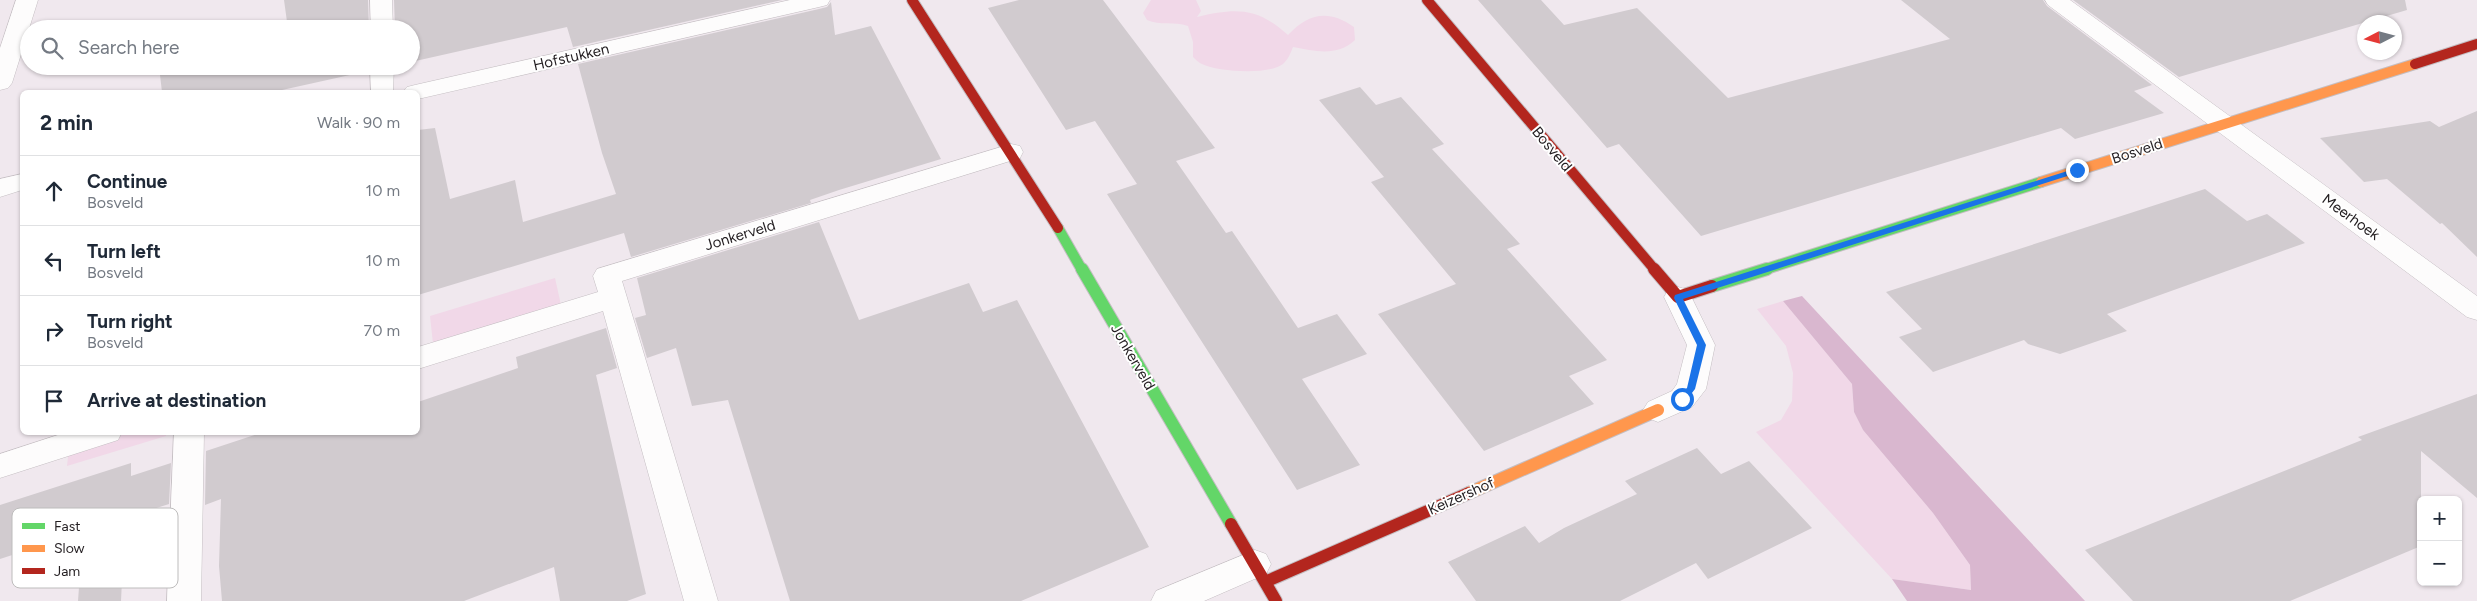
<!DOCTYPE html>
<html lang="en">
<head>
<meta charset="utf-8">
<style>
	body { margin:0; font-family:Figtree,sans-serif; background:#f6f6f7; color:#1f2937 }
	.controls { position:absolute; right:15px; bottom:15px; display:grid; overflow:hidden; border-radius:8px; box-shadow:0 1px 4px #0004 }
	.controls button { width:45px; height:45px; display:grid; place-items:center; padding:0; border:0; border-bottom:1px solid #e0e1e3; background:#fff; color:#1f2937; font:25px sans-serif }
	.compass { position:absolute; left:2357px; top:15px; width:45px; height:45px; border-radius:50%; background:#fff; box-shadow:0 1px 4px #0004; rotate:264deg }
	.stop { position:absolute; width:15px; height:15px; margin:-11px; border:4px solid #1a73e8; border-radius:50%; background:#fff }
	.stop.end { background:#1a73e8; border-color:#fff; box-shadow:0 1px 5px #0008 }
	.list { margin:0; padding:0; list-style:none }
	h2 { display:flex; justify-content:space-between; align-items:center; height:65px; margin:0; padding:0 20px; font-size:21px }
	h2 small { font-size:16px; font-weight:400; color:#747a83 }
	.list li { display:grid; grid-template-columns:32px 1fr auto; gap:15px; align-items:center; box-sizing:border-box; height:70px; padding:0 20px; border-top:1px solid #e0e1e3 }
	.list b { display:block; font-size:19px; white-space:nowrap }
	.list p { margin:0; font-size:16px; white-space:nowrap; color:#747a83 }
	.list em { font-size:16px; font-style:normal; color:#747a83 }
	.icon { flex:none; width:28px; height:28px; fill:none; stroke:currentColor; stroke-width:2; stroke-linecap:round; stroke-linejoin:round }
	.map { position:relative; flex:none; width:2477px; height:601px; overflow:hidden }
	.search { position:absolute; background:#fff; box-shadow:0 1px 4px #0004; left:20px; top:20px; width:400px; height:55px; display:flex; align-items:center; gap:12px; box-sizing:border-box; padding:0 18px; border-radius:28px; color:#747a83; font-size:19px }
	.panel { position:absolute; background:#fff; box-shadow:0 1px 4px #0004; left:20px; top:90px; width:400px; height:345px; border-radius:8px }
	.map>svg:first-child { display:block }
</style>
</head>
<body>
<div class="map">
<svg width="2477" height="601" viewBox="0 0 2477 601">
	<rect width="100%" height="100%" fill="#f0e8ee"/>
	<path fill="#f1d8e8" d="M 1151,0 L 1196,0 L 1201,11 L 1197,17 C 1236,8 1257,7 1288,35 C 1308,13 1329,9 1354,27 L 1355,40 C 1337,57 1315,51 1293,47 C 1291,52 1288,60 1283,64 C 1269,75 1218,72 1202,64 C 1199,63 1195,59 1193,57 L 1193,42 L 1188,26 C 1174,21 1160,26 1147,20 L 1143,13 Z
		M 555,278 L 561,305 L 433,344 L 430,316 Z
		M 1783,301 L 1852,384 L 1854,412 L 1863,430 L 1933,513 L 1970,565 L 1971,590 L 1892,579 L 1756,432 L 1781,420 L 1792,401 L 1793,373 L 1786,346 L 1757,309 Z
		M 119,433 L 166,433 L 166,436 L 67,466 L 69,448 Z"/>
	<path fill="#d9b7cf" d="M 1802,296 L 2085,601 L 1907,601 L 1892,579 L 1971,590 L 1970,565 L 1933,513 L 1863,430 L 1854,412 L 1852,384 L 1783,301 Z"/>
	<path fill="#d1cbcf" d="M 284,0 L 368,0 L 369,29 L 288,29 Z
		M 394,0 L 782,0 L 573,47 L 567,27 L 411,62 L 411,29 L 395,29 Z
		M 1019,0 L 1103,0 L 1215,148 L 1176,161 L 1226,233 L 1232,231 L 1298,328 L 1337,314 L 1367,354 L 1302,379 L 1360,465 L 1297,490 L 1107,194 L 1137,184 L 1095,121 L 1066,130 L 988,8 Z
		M 1478,0 L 1541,0 L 1564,25 L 1637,8 L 1728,98 L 1950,39 L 1901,0 L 2043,0 L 2047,6 L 2152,85 L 2134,91 L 2164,113 L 2075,139 L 2061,128 L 1701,236 L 1619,144 L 1607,148 Z
		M 2073,0 L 2405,0 L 2407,10 L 2179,77 Z
		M 831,2 L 835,35 L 871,26 L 941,159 L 839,190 L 810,200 L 811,203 L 631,257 L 624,233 L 418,295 L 418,130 L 435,128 L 450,199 L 515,180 L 523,222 L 616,194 L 602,153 L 578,64 L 819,9 L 827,7 Z
		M 202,66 L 368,66 L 368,71 L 273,92 L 162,92 L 160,75 Z
		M 1360,87 L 1376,105 L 1401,97 L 1444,144 L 1432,149 L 1520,244 L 1507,249 L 1607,360 L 1569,376 L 1594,404 L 1484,451 L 1378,314 L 1456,284 L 1371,182 L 1384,177 L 1319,100 Z
		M 2477,111 L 2477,257 L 2442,223 L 2440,224 L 2387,179 L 2364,182 L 2320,138 L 2430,121 L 2439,127 Z
		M 2205,189 L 2247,221 L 2267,214 L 2305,243 L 2107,314 L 2127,331 L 2060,354 L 2028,344 L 2024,340 L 1933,372 L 1899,337 L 1922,329 L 1886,292 Z
		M 819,222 L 859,320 L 969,283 L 983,312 L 1017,300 L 1149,547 L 1021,601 L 790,601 L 728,400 L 692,406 L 676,348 L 647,358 L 635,318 L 646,315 L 637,278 Z
		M 606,328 L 617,368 L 596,375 L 646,594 L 627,601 L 560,601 L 554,567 L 464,601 L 222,601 L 219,566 L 221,499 L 205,505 L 206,451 L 264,432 L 418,432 L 418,402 L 518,368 L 516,357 Z
		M 2477,394 L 2477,498 L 2421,451 L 2421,546 L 2290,601 L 2133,601 L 2085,550 L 2362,440 L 2358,437 Z
		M 1697,448 L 1721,474 L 1749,461 L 1812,528 L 1708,579 L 1696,563 L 1620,601 L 1476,601 L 1448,562 L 1525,526 L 1539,543 L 1564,528 L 1637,494 L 1625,481 Z
		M 131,463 L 131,476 L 171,463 L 169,504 L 125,518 L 121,601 L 78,601 L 83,532 L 0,559 L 0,505 Z"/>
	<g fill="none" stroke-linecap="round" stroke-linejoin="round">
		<g stroke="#c4bec2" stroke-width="1">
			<path id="lane" d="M 1678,287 L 1688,290 L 1715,345 L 1706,389 L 1692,407 L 1658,422 L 1648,418 L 1643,410 L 1648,402 L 1672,391 L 1677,384 L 1687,345 L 1664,297 L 1668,290 Z"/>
		</g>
		<g stroke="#c4bec2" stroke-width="1">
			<path id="street" d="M 16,0 L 38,0 L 12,83 L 8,88 L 0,90 L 0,48 Z
				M 370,0 L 392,0 L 393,29 L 371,29 Z
				M 790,0 L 830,0 L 827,5 L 819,7 L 418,99 L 418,92 L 403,92 L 407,87 L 415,85 Z
				M 2045,0 L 2070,0 L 2477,296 L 2477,320 L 2467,317 L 2048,5 Z
				M 370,66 L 394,66 L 393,92 L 371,92 Z
				M 1011,144 L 1020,146 L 1023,152 L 1020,158 L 622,281 L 718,601 L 684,601 L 603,311 L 418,369 L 418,347 L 598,292 L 593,276 L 597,269 Z
				M 22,174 L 22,190 L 0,197 L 0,179 Z
				M 67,432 L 122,432 L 118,440 L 0,478 L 0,454 Z
				M 174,432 L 204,432 L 201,601 L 167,601 Z
				M 1255,550 L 1266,554 L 1271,564 L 1266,574 L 1204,601 L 1151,601 L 1156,591 Z"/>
		</g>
		<g stroke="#c4bec2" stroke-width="12">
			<path id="fast-far1" d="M 1058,228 L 1082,270
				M 1763,270 L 2041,182"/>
		</g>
		<g stroke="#c4bec2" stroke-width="14">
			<path id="fast" d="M 1082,269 L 1231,524
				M 1712,286 L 1767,269"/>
		</g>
		<g stroke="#c4bec2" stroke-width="12">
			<path id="slow-far1" d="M 2041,182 L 2415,64"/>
		</g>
		<g stroke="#c4bec2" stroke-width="14">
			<path id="slow" d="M 1469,493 L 1658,410"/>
		</g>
		<g stroke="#c4bec2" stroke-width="12">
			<path id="jam-far1" d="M 912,0 L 1058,228
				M 1427,0 L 1655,270
				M 2415,64 L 2477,44"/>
		</g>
		<g stroke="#c4bec2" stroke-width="14">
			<path id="jam" d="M 1654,269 L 1678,297 L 1712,286
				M 1231,524 L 1276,601
				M 1265,582 L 1469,493"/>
		</g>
		<use href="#lane" fill="#fdfcfc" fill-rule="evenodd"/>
		<use href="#street" fill="#fdfcfc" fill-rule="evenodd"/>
		<use href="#fast-far1" stroke="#63d668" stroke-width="10"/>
		<use href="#fast" stroke="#63d668" stroke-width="12"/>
		<use href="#slow-far1" stroke="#ff974d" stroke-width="10"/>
		<use href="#slow" stroke="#ff974d" stroke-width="12"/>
		<use href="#jam-far1" stroke="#b3261e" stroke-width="10"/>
		<use href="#jam" stroke="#b3261e" stroke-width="12"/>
	</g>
	<path fill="#1a73e8" d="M 2077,168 L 2081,170 L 2080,172 L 1683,299 L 1706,345 L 1695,389 L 1685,402 L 1678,402 L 1678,397 L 1687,388 L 1697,345 L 1674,298 L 1675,295 Z"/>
	<g text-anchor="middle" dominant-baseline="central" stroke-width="4" stroke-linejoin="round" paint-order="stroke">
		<g font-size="15" fill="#231e21" stroke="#fff">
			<text transform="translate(571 57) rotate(-13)">Hofstukken</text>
			<text transform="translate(1552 149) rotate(50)">Bosveld</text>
			<text transform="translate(2137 151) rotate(-18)">Bosveld</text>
			<text transform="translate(2351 217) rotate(36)">Meerhoek</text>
			<text transform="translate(740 235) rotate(-17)">Jonkerveld</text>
			<text transform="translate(1133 357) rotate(60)">Jonkerveld</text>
			<text transform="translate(1461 496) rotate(-24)">Keizershof</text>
		</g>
	</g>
	<rect x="12" y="508" width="166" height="80" rx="8" fill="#fff" stroke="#bdbcbc" stroke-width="1"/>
	<rect x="22" y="523" width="23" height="6" fill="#63d668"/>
	<rect x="22" y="545" width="23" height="7" fill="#ff974d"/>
	<rect x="22" y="568" width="23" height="6" fill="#b3261e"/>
	<g font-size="14" fill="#231e21">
		<text x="54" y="531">Fast</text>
		<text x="54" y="553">Slow</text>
		<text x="54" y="576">Jam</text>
	</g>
</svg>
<div class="controls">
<button>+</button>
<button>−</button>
</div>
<svg class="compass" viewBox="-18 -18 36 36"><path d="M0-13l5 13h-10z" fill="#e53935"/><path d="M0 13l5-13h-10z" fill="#747a83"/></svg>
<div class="stop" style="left:1682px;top:399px"></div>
<div class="stop end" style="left:2077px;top:170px"></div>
<div class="search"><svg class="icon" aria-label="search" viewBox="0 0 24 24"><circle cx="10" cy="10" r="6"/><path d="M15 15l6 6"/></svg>Search here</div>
<section class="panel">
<h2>2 min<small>Walk · 90 m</small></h2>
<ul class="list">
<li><svg class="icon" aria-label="ahead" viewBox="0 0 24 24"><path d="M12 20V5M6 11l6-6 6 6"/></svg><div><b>Continue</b><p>Bosveld</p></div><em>10 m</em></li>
<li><svg class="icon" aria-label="left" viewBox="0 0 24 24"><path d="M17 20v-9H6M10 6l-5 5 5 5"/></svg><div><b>Turn left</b><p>Bosveld</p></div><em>10 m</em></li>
<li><svg class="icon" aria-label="right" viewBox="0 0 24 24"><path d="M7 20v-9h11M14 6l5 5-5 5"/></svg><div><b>Turn right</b><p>Bosveld</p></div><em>70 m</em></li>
<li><svg class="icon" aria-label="arrive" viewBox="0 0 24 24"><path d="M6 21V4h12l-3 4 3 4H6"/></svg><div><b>Arrive at destination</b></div></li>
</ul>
</section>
</div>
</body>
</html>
